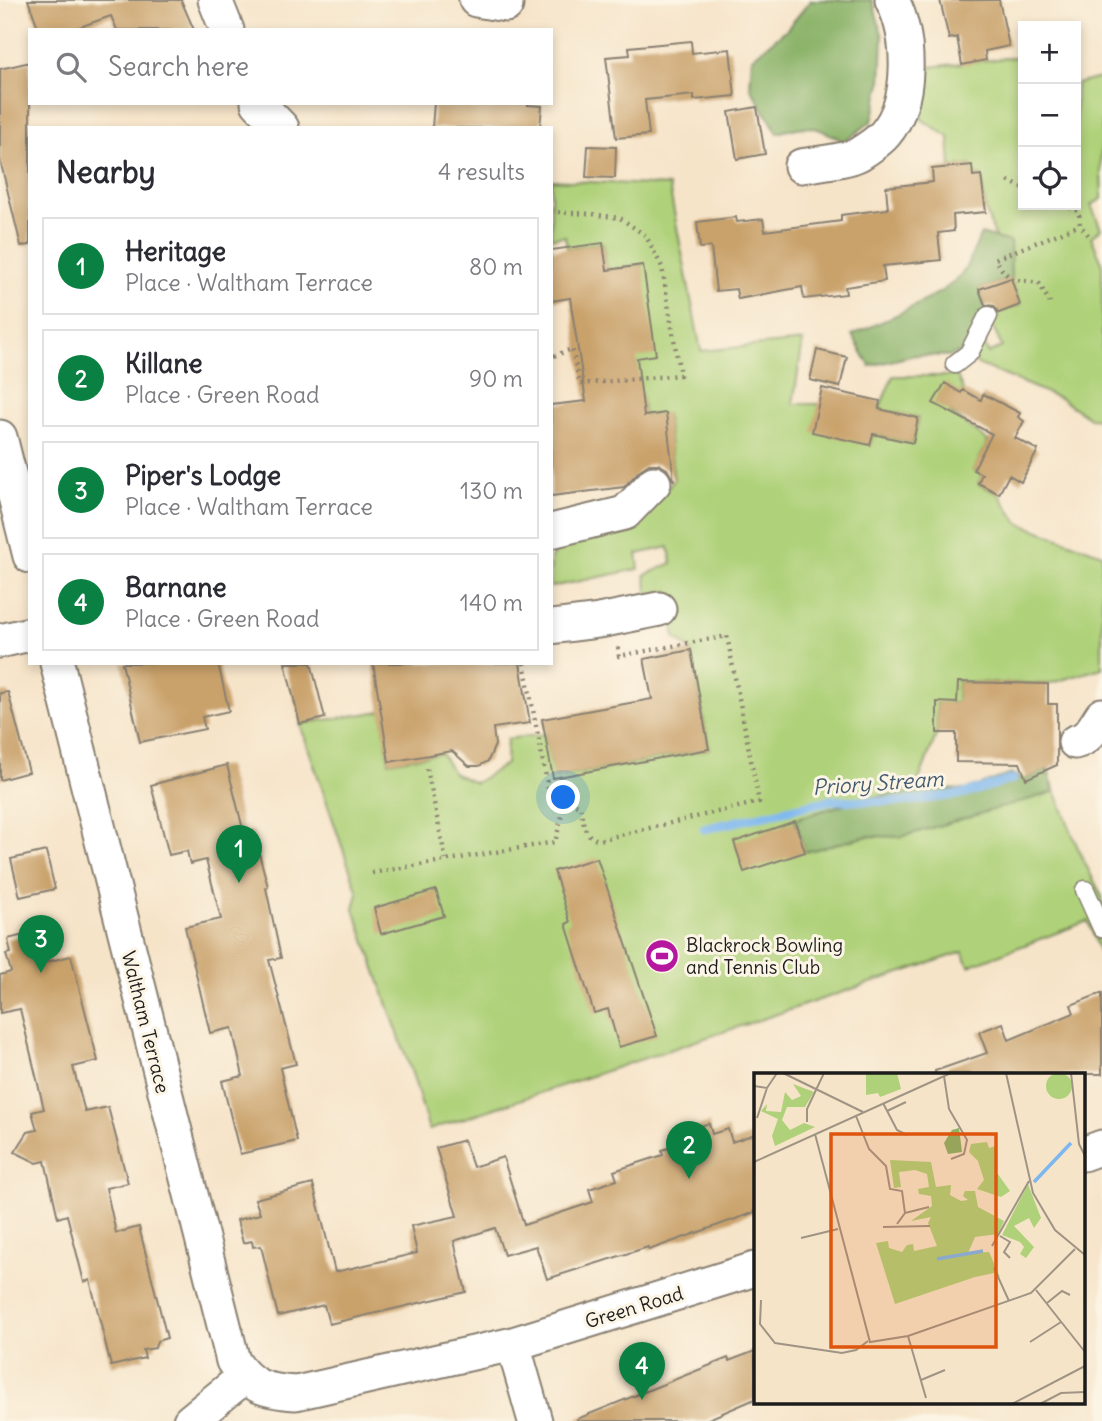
<!DOCTYPE html>
<html lang="en">
<head>
<meta charset="utf-8">
<style>
	body { margin:0; font-family:Delius,sans-serif; background:#f7f7f7; color:#2b2b33 }
	.controls { position:absolute; right:21px; top:21px; display:grid; overflow:hidden; border-radius:0px; box-shadow:0 4px 10px #0003 }
	.controls button { width:63px; height:63px; display:grid; place-items:center; padding:0; border:0; border-bottom:2px solid #e1e1e2; background:#fff; color:#2b2b33; font:35px sans-serif }
	.you { position:absolute; left:564px; top:798px; width:24px; height:24px; margin:-18px; border:5px solid #fff; border-radius:50%; background:#1a73e8; box-shadow:0 0 0 10px #1a73e833 }
	.badge { display:grid; place-items:center; width:46px; height:46px; border-radius:50%; background:#0b8043; color:#fff; font-size:23px; font-weight:700 }
	.pin { position:absolute; translate:-50% -58px; filter:drop-shadow(0 2px 4px #0008) }
	.pin::after { content:''; position:absolute; top:37px; width:24px; height:21px; background:inherit; clip-path:polygon(0 0,100% 0,50% 100%) }
	.list { margin:0; padding:0; list-style:none }
	h2 { display:flex; justify-content:space-between; align-items:center; height:91px; margin:0; padding:0 28px; font-size:30px }
	h2 small { font-size:23px; font-weight:400; color:#7c7c81 }
	.list li { display:grid; grid-template-columns:46px 1fr auto; gap:21px; align-items:center; box-sizing:border-box; height:98px; margin:0 14px 14px; padding:0 14px; border:2px solid #e1e1e2; border-radius:0px }
	.list b { display:block; font-size:26px; white-space:nowrap }
	.list p { margin:0; font-size:23px; white-space:nowrap; color:#7c7c81 }
	.list em { font-size:23px; font-style:normal; color:#7c7c81 }
	.icon { flex:none; width:38px; height:38px; fill:none; stroke:currentColor; stroke-width:2; stroke-linecap:round; stroke-linejoin:round }
	.map { position:relative; flex:none; width:1102px; height:1421px; overflow:hidden }
	.search { position:absolute; background:#fff; box-shadow:0 4px 10px #0003; left:28px; top:28px; width:525px; height:77px; display:flex; align-items:center; gap:18px; box-sizing:border-box; padding:0 24px; border-radius:0px; color:#7c7c81; font-size:26px }
	.panel { position:absolute; background:#fff; box-shadow:0 4px 10px #0003; left:28px; top:126px; width:525px; height:539px; border-radius:0px }
	.map>svg:first-child { display:block }
</style>
</head>
<body>
<div class="map">
<svg width="1102" height="1421" viewBox="0 0 1102 1421">
	<rect width="100%" height="100%" fill="#fcf5e5"/>
	<filter id="ink" filterUnits="userSpaceOnUse"><feTurbulence type="fractalNoise" baseFrequency=".0143" numOctaves="2"/><feDisplacementMap in="SourceGraphic" scale="14" xChannelSelector="R" yChannelSelector="G"/><feConvolveMatrix kernelMatrix="1 2 1 2 8 2 1 2 1" color-interpolation-filters="sRGB"/></filter>
	<filter id="wash" filterUnits="userSpaceOnUse"><feTurbulence type="fractalNoise" baseFrequency=".00686" numOctaves="4" result="noise"/><feDisplacementMap in="SourceGraphic" scale="28" xChannelSelector="R" yChannelSelector="G"/><feGaussianBlur stdDeviation="1.57" result="paint"/><feColorMatrix in="noise" values="0 0 0 0 0 0 0 0 0 0 0 0 0 0 0 0 0 1.4 0 .05"/><feComposite in="paint" operator="in"/></filter>
	<g filter="url(#wash)">
		<rect width="100%" height="100%" fill="#f6e4c9"/>
		<path fill="#afd179" stroke="#66764a" stroke-width="2" d="M 1023,56 L 1023,205 L 1076,205 L 1076,84 L 1100,78 L 1102,86 L 1102,144 C 1099,152 1102,188 1102,199 L 1091,205 L 1101,229 L 1091,237 L 1102,262 L 1102,419 L 1090,418 L 1059,398 L 975,363 L 981,338 L 988,353 L 1002,347 L 988,316 L 1020,305 L 986,212 L 981,175 L 973,176 L 971,165 L 951,167 L 949,137 L 921,119 L 930,67 Z
			M 551,180 L 669,186 L 701,351 L 803,341 L 793,404 L 819,404 L 870,445 L 873,434 L 913,443 L 918,418 L 879,409 L 893,376 L 957,376 L 963,390 L 951,413 L 988,441 L 974,470 L 982,474 L 978,484 L 999,494 L 1018,523 L 1102,554 L 1102,668 L 1048,684 L 958,682 L 957,703 L 937,703 L 937,733 L 899,832 L 1052,783 L 1080,853 L 1102,897 L 1102,959 L 1088,921 L 969,966 L 963,952 L 429,1130 L 413,1076 L 354,909 L 358,893 L 300,724 L 382,711 L 389,762 L 441,753 L 453,773 L 475,783 L 506,764 L 507,739 L 545,734 L 554,778 L 709,749 L 691,650 L 675,638 L 669,591 L 648,594 L 645,575 L 672,563 L 669,547 L 637,554 L 639,569 L 551,587 L 551,558 L 565,540 L 639,524 L 674,480 L 666,414 L 644,416 L 641,394 L 587,401 L 643,265 L 607,270 L 603,243 L 567,248 L 565,236 L 551,238 Z"/>
		<path fill="#8bb369" stroke="#546842" stroke-width="2" d="M 811,0 L 872,0 L 883,37 L 881,83 L 872,121 L 844,142 C 818,126 808,123 778,133 L 750,87 L 752,58 L 787,29 Z
			M 981,234 L 1010,242 L 1011,278 L 980,289 L 988,316 L 966,350 L 950,356 L 915,355 L 870,366 L 852,335 C 875,325 949,293 962,274 C 970,262 975,247 981,234 Z
			M 1048,769 L 1054,792 L 901,837 L 868,836 L 805,852 L 795,821 L 798,818 L 865,798 L 942,789 L 965,790 L 1012,774 L 1024,780 Z"/>
		<g fill="none" stroke-linecap="round" stroke-linejoin="round">
			<path stroke="#7db7ef" stroke-width="9" d="M 704,829 L 831,800 L 901,802 L 963,794 L 1013,779"/>
		</g>
		<g id="blocks">
			<path fill="#c9a16a" d="M 28,0 L 181,0 L 194,30 L 117,30 L 111,16 L 71,30 L 39,30 Z
				M 940,0 L 999,0 L 1009,46 L 985,51 L 986,60 L 962,65 L 957,37 L 949,39 Z
				M 691,41 L 692,53 L 730,49 L 735,96 L 694,100 L 694,95 L 645,100 L 649,135 L 616,138 L 606,57 L 630,55 L 629,47 Z
				M 30,62 L 30,245 L 21,246 L 0,160 L 0,69 Z
				M 434,103 L 528,103 L 528,105 L 542,106 L 540,128 L 432,128 Z
				M 757,107 L 765,154 L 737,159 L 729,112 Z
				M 588,146 L 616,147 L 615,178 L 586,177 Z
				M 972,165 L 973,176 L 981,175 L 986,212 L 953,215 L 954,231 L 938,233 L 941,260 L 883,266 L 885,281 L 845,287 L 846,294 L 804,299 L 802,287 L 738,299 L 736,289 L 716,291 L 711,247 L 700,248 L 697,222 L 736,217 L 737,222 L 763,219 L 765,231 L 841,221 L 841,215 L 888,209 L 886,187 L 933,182 L 932,169 Z
				M 603,243 L 607,270 L 643,265 L 656,355 L 637,358 L 644,416 L 666,413 L 674,481 L 667,469 L 658,464 L 649,464 L 640,470 L 624,487 L 551,496 L 551,405 L 586,401 L 570,298 L 551,301 L 551,250 Z
				M 1011,278 L 1020,305 L 999,313 L 994,306 L 985,305 L 979,289 Z
				M 817,350 L 847,357 L 840,387 L 810,380 Z
				M 945,383 L 961,393 L 963,390 L 981,400 L 983,394 L 1020,413 L 1018,417 L 1024,421 L 1015,438 L 1038,450 L 1021,482 L 1009,475 L 999,494 L 978,483 L 982,474 L 973,470 L 992,434 L 933,403 Z
				M 822,388 L 880,401 L 879,409 L 918,418 L 913,443 L 873,434 L 870,445 L 812,432 Z
				M 691,650 L 709,749 L 553,778 L 542,719 L 652,699 L 644,659 Z
				M 122,663 L 218,663 L 229,711 L 202,717 L 205,729 L 140,742 Z
				M 285,663 L 311,663 L 325,718 L 300,724 Z
				M 373,663 L 520,663 L 530,723 L 493,728 L 495,745 L 488,761 L 479,766 L 469,766 L 452,751 L 389,762 Z
				M 958,682 L 1048,684 L 1048,704 L 1057,704 L 1057,765 L 1026,779 L 1020,763 L 956,762 L 956,733 L 937,733 L 937,702 L 957,703 Z
				M 8,692 L 29,772 L 0,780 L 0,693 Z
				M 227,765 L 244,833 L 253,831 L 268,887 L 266,888 L 281,958 L 269,960 L 296,1064 L 280,1068 L 297,1141 L 240,1154 L 222,1081 L 243,1076 L 232,1028 L 210,1033 L 185,927 L 221,919 L 206,860 L 190,864 L 187,851 L 169,855 L 151,785 Z
				M 795,821 L 805,852 L 744,872 L 734,842 Z
				M 46,851 L 55,889 L 20,897 L 11,859 Z
				M 597,858 L 657,1036 L 619,1047 L 608,1009 L 594,1013 L 566,924 L 570,922 L 554,871 Z
				M 436,890 L 444,916 L 381,934 L 374,908 Z
				M 40,931 L 47,962 L 71,956 L 98,1061 L 73,1067 L 85,1112 L 108,1107 L 128,1183 L 106,1188 L 116,1233 L 139,1227 L 167,1338 L 157,1341 L 155,1348 L 143,1350 L 145,1358 L 111,1366 L 90,1280 L 84,1282 L 67,1215 L 58,1218 L 45,1161 L 37,1163 L 15,1152 L 28,1132 L 37,1130 L 32,1112 L 44,1109 L 20,1009 L 0,1013 L 0,975 L 11,972 L 6,954 L 11,953 L 8,939 Z
				M 1102,993 L 1102,1074 L 935,1074 L 935,1071 L 987,1053 L 979,1032 L 1003,1023 L 1009,1040 L 1074,1013 L 1071,1005 Z
				M 709,1123 L 712,1134 L 728,1129 L 732,1142 L 755,1134 L 755,1212 L 649,1250 L 648,1247 L 547,1279 L 536,1246 L 504,1255 L 495,1228 L 454,1241 L 466,1292 L 329,1324 L 324,1305 L 278,1316 L 261,1246 L 253,1247 L 252,1241 L 243,1243 L 237,1220 L 260,1214 L 255,1199 L 313,1184 L 335,1272 L 417,1253 L 411,1226 L 457,1216 L 436,1148 L 464,1140 L 473,1167 L 503,1157 L 524,1225 L 593,1202 L 589,1189 L 617,1180 L 614,1171 L 663,1155 L 662,1150 L 678,1145 L 674,1135 Z
				M 755,1351 L 755,1399 L 704,1421 L 578,1421 L 577,1419 L 728,1358 L 729,1361 Z"/>
		</g>
	</g>
	<g filter="url(#ink)">
		<use href="#blocks" fill-opacity="0" stroke="#898072" stroke-width="2"/>
		<g fill="none" stroke-linecap="round" stroke-linejoin="round">
			<g stroke="#898072" stroke-width="21">
				<path id="service" d="M 955,364 L 969,353 L 988,316
					M 1085,890 L 1102,928"/>
			</g>
			<g stroke="#898072" stroke-width="37">
				<path id="minor" d="M 215,0 L 227,30
					M 476,0 L 506,5
					M 258,103 L 282,128
					M 801,166 C 817,163 846,161 859,154 C 867,149 879,141 885,134 C 913,101 911,37 892,0
					M 0,437 L 30,556
					M 551,531 L 625,513 L 654,483
					M 551,627 L 599,621 L 659,609
					M 0,641 L 30,634
					M 57,663 L 233,1361 C 250,1387 265,1391 296,1393 L 513,1344 L 755,1269
					M 1075,742 C 1089,739 1094,727 1102,715
					M 1083,1154 L 1102,1147
					M 513,1344 L 535,1421
					M 190,1421 L 244,1377"/>
			</g>
			<path stroke="#898072" stroke-width="4.5" stroke-dasharray="2 5" stroke-linecap="butt" d="M 1008,181 L 1023,188
				M 1063,205 L 1079,211 L 1080,225 L 1090,237
				M 551,212 L 592,214 L 620,218 L 646,236 L 662,267 L 680,375 L 580,384 L 572,349 L 551,357
				M 1050,303 L 1039,283 C 1014,279 1008,282 995,259 L 1080,225
				M 524,663 L 549,793 L 580,806 C 583,820 583,837 599,840 L 759,802 L 727,636 L 619,656 L 618,647
				M 427,769 L 446,861
				M 372,873 L 555,842 L 566,801"/>
			<use href="#service" stroke="#fff" stroke-width="18"/>
			<use href="#minor" stroke="#fff" stroke-width="33"/>
		</g>
	</g>
	<defs>
		<g id="stadium-disc" transform="scale(1.75)"><circle r="9.5" fill="#b5179e" stroke="#fcf5e5"/><path d="M0-5a6.5 5 0 1 0 0 10a6.5 5 0 1 0 0-10ZM-3.5-1.8h7v3.6h-7Z" fill="#fff"/></g>
	</defs>
	<g fill-rule="evenodd">
		<use href="#stadium-disc" x="662" y="956"/>
	</g>
	<g text-anchor="middle" dominant-baseline="central" stroke-width="6" stroke-linejoin="round" paint-order="stroke">
		<g font-size="19" fill="#1c1c1c" stroke="#fcf5e5" text-anchor="start">
			<text x="686" y="945">Blackrock Bowling<tspan x="686" dy="22">and Tennis Club</tspan></text>
		</g>
		<g font-size="19" fill="#1c1c1c" stroke="#fcf5e5">
			<text transform="translate(146 1022) rotate(76)">Waltham Terrace</text>
			<text transform="translate(634 1307) rotate(-17)">Green Road</text>
		</g>
		<g font-size="21" font-style="italic" fill="#435a70" stroke="#fcf5e5">
			<text transform="translate(878 783) rotate(-4)">Priory Stream</text>
		</g>
	</g>
	<g transform="translate(754 1073)">
		<rect width="331" height="331" fill="#f6e4c9"/>
		<path d="M292 13a13 13 0 1 1 26 0a13 13 0 1 1-26 0ZM 143,0 L 147,16 L 126,24 L 124,20 L 112,22 L 112,1 ZM 39,11 L 60,19 L 51,34 L 33,34 L 28,47 L 36,57 L 50,50 L 61,54 L 21,73 L 18,63 L 24,46 L 7,38 L 13,31 L 12,38 L 27,39 L 31,19 L 38,27 L 47,23 ZM 233,69 L 235,75 L 242,73 L 241,97 L 256,118 L 247,124 L 223,116 L 230,107 L 224,88 L 215,79 L 217,71 ZM 136,87 L 177,89 L 182,114 L 197,112 L 196,122 L 207,128 L 214,127 L 209,123 L 211,118 L 221,118 L 224,134 L 250,148 L 244,161 L 221,164 L 214,180 L 207,181 L 235,179 L 246,204 L 240,200 L 221,204 L 141,231 L 122,170 L 134,168 L 135,175 L 148,179 L 153,172 L 159,171 L 160,178 L 183,173 L 174,150 L 177,144 L 157,148 L 178,133 L 177,123 L 165,121 L 164,116 L 175,114 L 173,101 L 161,97 L 145,99 L 147,114 L 140,115 ZM 274,111 L 287,145 L 280,155 L 275,145 L 260,153 L 280,174 L 272,185 L 266,181 L 270,174 L 266,169 L 248,162 Z" fill="#afd179"/>
		<path d="M 205,55 L 208,79 L 194,81 L 190,70 L 198,57 Z" fill="#8bb369"/>
		<path fill="none" stroke="#7db7ef" stroke-width="3.5" d="M 280,109 L 317,70M 183,186 L 229,178"/>
		<path fill="none" stroke="#9f9484" stroke-width="2" d="M 29,0 L 109,39M 252,0 L 279,120 L 301,157 L 331,182M 317,0 L 325,71 L 331,83M 190,3 L 195,36 L 213,67 L 210,81 L 197,86M 0,13 L 13,15 L 23,0M 129,30 L 143,57 L 153,62M 133,38 L 152,29M 102,43 L 115,76 L 132,93 L 136,116 L 148,118 L 151,140 L 143,151M 3,45 L 13,15M 53,49 L 53,36 L 70,0M 61,61 L 116,269 L 154,263 L 277,220 L 321,176M 0,89 L 197,0M 151,140 L 175,134M 129,154 L 176,153M 246,163 L 256,169 L 250,179 L 256,185M 47,165 L 84,156M 238,173 L 275,108M 240,195 L 255,228M 282,217 L 331,279M 7,227 L 6,251 L 21,270 L 88,280 L 102,277 L 114,268M 293,230 L 308,218 L 316,222M 154,263 L 172,325M 276,269 L 307,249M 167,307 L 191,297M 258,331 L 331,293M 286,331 L 307,320 L 331,319"/>
		<path fill="#de560d" fill-opacity="0.15" stroke="#de560d" stroke-width="3.5" d="M 77,61 L 242,61 L 242,274 L 77,274 Z"/>
		<rect width="331" height="331" fill="none" stroke="#1c1c1c" stroke-width="3.5"/>
	</g>
</svg>
<div class="controls">
<button>+</button>
<button>−</button>
<button><svg class="icon" aria-label="locate" viewBox="0 0 24 24"><circle cx="12" cy="12" r="6"/><path d="M12 2v4M12 18v4M2 12h4M18 12h4"/></svg></button>
</div>
<div class="you"></div>
<div class="pin badge" style="left:239px;top:883px">1</div>
<div class="pin badge" style="left:689px;top:1179px">2</div>
<div class="pin badge" style="left:41px;top:973px">3</div>
<div class="pin badge" style="left:642px;top:1400px">4</div>
<div class="search"><svg class="icon" aria-label="search" viewBox="0 0 24 24"><circle cx="10" cy="10" r="6"/><path d="M15 15l6 6"/></svg>Search here</div>
<section class="panel">
<h2>Nearby<small>4 results</small></h2>
<ul class="list">
<li><span class="badge">1</span><div><b>Heritage</b><p>Place · Waltham Terrace</p></div><em>80 m</em></li>
<li><span class="badge">2</span><div><b>Killane</b><p>Place · Green Road</p></div><em>90 m</em></li>
<li><span class="badge">3</span><div><b>Piper's Lodge</b><p>Place · Waltham Terrace</p></div><em>130 m</em></li>
<li><span class="badge">4</span><div><b>Barnane</b><p>Place · Green Road</p></div><em>140 m</em></li>
</ul>
</section>
</div>
</body>
</html>
